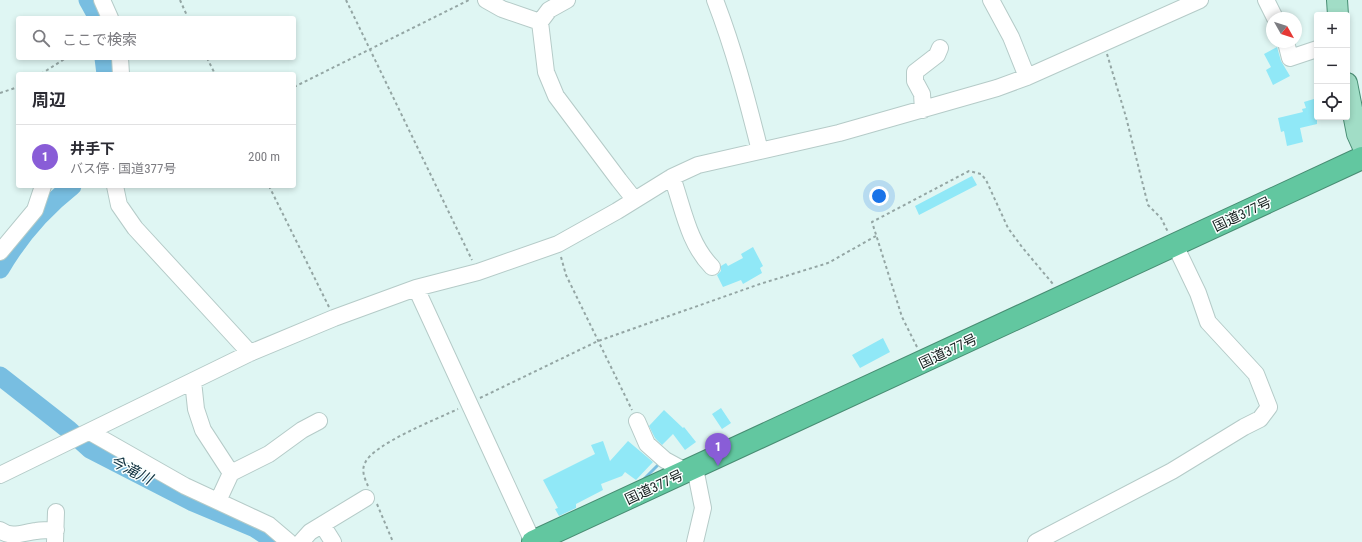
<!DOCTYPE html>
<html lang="ja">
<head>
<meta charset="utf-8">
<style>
	body { margin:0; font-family:"Roboto Condensed","Noto Sans JP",sans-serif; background:#f2f2f3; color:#2b2b33 }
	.controls { position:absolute; right:12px; top:12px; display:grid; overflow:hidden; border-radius:4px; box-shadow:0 2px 6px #0003 }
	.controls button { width:36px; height:36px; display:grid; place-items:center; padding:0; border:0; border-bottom:1px solid #e1e1e2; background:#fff; color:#2b2b33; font:20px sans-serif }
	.compass { position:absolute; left:1266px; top:12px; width:36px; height:36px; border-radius:50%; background:#fff; box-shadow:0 2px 6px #0003; rotate:129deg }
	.you { position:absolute; left:879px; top:196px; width:14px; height:14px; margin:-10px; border:3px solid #fff; border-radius:50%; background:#1a73e8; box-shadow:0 0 0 6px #1a73e833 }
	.badge { display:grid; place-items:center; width:26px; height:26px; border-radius:50%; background:#895dd7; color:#fff; font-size:13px; font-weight:700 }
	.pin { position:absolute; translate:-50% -33px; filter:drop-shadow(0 1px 2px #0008) }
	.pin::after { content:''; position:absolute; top:21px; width:14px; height:12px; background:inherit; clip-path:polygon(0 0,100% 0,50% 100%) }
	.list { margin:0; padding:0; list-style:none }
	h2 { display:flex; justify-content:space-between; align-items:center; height:52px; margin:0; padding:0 16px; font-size:17px }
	h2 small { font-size:13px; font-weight:400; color:#7c7c81 }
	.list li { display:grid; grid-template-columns:26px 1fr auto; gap:12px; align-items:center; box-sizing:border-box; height:64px; padding:0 16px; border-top:1px solid #e1e1e2 }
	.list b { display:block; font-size:15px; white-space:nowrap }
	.list p { margin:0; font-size:13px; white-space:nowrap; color:#7c7c81 }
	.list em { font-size:13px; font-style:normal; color:#7c7c81 }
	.icon { flex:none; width:22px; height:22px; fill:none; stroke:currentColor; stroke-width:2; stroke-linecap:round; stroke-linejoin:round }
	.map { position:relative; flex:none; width:1362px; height:542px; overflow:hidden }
	.search { position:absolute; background:#fff; box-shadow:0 2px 6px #0003; left:16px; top:16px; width:280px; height:44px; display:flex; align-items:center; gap:10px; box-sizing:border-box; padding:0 14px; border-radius:4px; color:#7c7c81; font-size:15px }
	.panel { position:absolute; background:#fff; box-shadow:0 2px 6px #0003; left:16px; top:72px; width:280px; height:116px; border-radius:4px }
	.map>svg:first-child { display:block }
</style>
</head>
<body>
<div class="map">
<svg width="1362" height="542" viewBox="0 0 1362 542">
	<rect width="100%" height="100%" fill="#dff6f3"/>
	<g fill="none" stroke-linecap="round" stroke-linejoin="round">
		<path stroke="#78bee1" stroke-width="3" d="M 644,479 L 661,462"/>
		<path stroke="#78bee1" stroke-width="19" d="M 88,0 L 98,18
			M 104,58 L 106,74
			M 0,269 C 18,238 44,208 72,186
			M 0,376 L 69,430 L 90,449 L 193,502 L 255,528 L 276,542"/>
	</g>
	<path fill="#90e8f7" d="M 1277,47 L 1281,61 L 1290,76 L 1273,85 L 1266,70 L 1271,67 L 1264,54 Z
		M 1317,98 L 1317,124 L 1300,128 L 1303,142 L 1287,146 L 1284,131 L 1281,132 L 1278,118 L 1303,112 L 1302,109 L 1306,108 L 1304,102 Z
		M 972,176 L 977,185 L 919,215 L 915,206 Z
		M 753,247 L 763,266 L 760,268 L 762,273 L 743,284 L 741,280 L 723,287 L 717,275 L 721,271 L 721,266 L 726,263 L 728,266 L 743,258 L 741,254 Z
		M 883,338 L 890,352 L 860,368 L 852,355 Z
		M 721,408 L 731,423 L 722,429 L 712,414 Z
		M 664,410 L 683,428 L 684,427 L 696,442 L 685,450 L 673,434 L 662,445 L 655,438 L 649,426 Z
		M 603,441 L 610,461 L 628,441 L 653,462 L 636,480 L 625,472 L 622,476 L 601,484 L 603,490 L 576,504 L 576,508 L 559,516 L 555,509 L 558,508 L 543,480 L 595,454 L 591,445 Z"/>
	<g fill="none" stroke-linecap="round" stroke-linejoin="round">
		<g stroke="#b5cbc8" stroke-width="18">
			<path id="minor" d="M 102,0 L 110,18
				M 486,0 L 502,9 L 540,22 L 546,72 L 556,96 L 619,180 L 634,199
				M 715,0 C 734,49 747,99 760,151
				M 991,0 L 1011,37 L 1027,77
				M 1266,0 L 1275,18
				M 540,22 L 549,10 L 567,0
				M 1286,42 L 1290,58 L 1317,49
				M 120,58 L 121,74
				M 923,110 L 922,94 L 915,81 L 915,72 L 937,55 L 940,48
				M 672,177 C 683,207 688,243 712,267
				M 115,186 L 119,205 L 135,228 L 250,353
				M 0,252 L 35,210 L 43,186
				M 416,288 L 533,542
				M 193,381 L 196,409 L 203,430 L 231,473 L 218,501
				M 637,421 L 647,444 L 665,460 L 687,472
				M 90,432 L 185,486 L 269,525 L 289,542
				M 231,473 L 269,454 L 302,430 L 319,421
				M 0,475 L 250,353 L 334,318 L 416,288 L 478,272 L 558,244 L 617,211 L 672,177 L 698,165 L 839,133 L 997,88 L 1027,77 L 1200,0
				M 323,526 L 333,542
				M 0,530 C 12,539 24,532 36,531 C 43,530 49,530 56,530
				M 55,542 L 56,512
				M 301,542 L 310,532 L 366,498
				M 695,542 L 703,508 L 695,468
				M 1036,542 L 1172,471 L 1244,427 L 1260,419 L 1269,407 L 1256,374 L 1208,322 L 1198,293 L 1175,245"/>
		</g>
		<g stroke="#488d73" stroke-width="22">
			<path id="major" d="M 1337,0 L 1338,15
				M 1347,83 L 1357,134 L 1362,145"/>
		</g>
		<g stroke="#488d73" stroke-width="24">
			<path id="highway" d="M 533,542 L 1362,158"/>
		</g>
		<path stroke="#94a6a4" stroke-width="2" stroke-dasharray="3 3" stroke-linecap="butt" d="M 180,0 L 188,18
			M 346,0 L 472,260
			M 1107,54 L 1126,117 L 1148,205 L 1161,218 L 1168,232
			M 207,58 L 215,74
			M 41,74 L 66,58
			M 294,87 L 469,0
			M 0,93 L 18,87
			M 269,186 L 329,307
			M 561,257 L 566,275 L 632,410
			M 917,347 L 902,317 L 872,222 L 969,171 L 981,174 L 986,180 L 1008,228 L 1022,247 L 1053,284
			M 480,398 L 598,341 L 760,284 L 828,263 L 876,236
			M 368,486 C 365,479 361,471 365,463 C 373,444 437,419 458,409
			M 377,504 L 393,542"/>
		<use href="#minor" stroke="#fff" stroke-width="16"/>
		<use href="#major" stroke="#a1ddc6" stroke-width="20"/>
		<use href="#highway" stroke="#62c7a0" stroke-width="22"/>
	</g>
	<g text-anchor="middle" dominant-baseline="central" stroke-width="3" stroke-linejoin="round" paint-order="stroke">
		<g font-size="14" fill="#17201f" stroke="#fafffe">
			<text transform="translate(1242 214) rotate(-25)">国道377号</text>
			<text transform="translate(948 351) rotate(-25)">国道377号</text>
			<text transform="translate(654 487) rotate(-25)">国道377号</text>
		</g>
		<g font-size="15" font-style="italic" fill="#0c2d3c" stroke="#fafffe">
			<text transform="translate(131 470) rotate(27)">今滝川</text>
		</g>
	</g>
</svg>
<div class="controls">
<button>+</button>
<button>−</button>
<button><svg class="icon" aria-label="locate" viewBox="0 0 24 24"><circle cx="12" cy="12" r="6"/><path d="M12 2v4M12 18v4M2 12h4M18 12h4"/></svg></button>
</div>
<svg class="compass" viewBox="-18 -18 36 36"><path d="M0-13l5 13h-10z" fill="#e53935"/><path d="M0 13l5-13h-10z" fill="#7c7c81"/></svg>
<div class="you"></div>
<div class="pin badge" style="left:718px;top:466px">1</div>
<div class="search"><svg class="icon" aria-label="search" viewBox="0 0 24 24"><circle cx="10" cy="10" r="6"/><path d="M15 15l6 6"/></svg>ここで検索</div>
<section class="panel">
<h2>周辺<small></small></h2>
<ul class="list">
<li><span class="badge">1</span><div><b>井手下</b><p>バス停 · 国道377号</p></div><em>200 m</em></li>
</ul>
</section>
</div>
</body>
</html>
